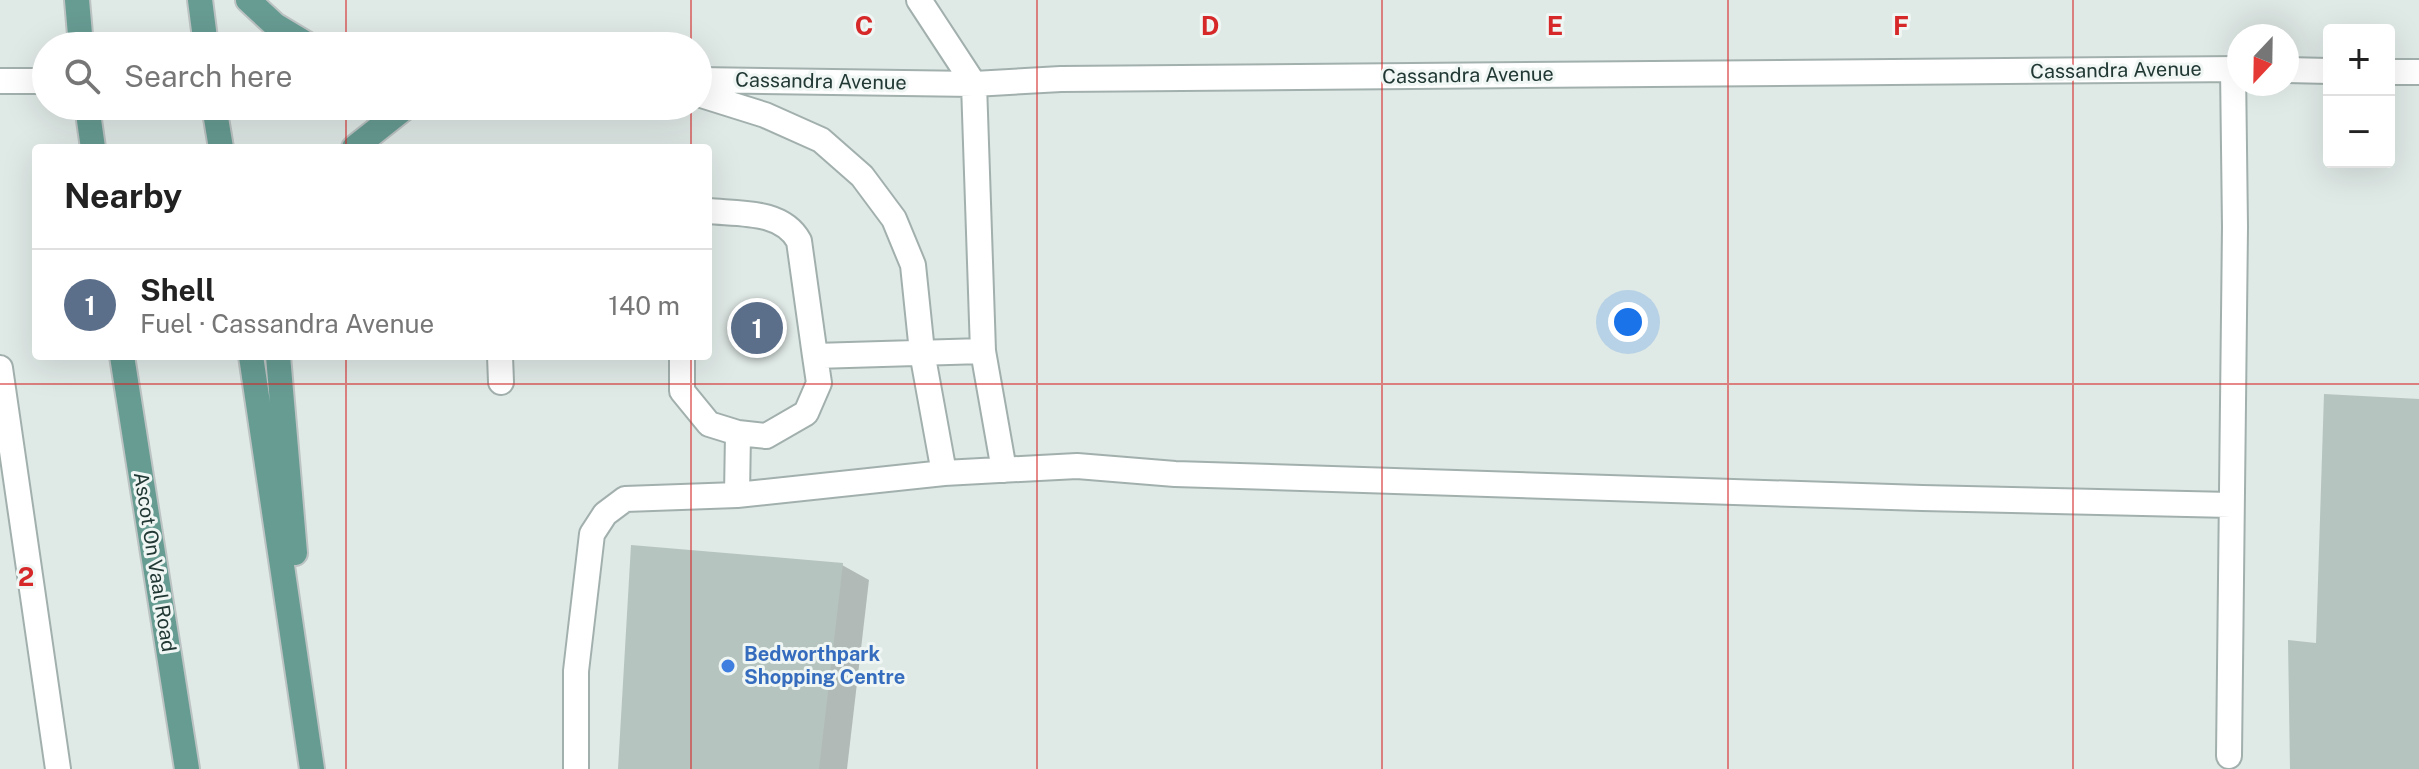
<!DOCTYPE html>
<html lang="en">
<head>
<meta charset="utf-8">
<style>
	body { margin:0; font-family:"Public Sans",sans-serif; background:#f2f2f2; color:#222 }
	.controls { position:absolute; right:24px; top:24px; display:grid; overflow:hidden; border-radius:8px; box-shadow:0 8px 32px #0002 }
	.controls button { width:72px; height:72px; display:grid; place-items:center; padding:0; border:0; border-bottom:2px solid #e0e0e0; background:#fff; color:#222; font:40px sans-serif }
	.compass { position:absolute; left:2227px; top:24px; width:72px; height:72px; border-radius:50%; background:#fff; box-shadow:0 8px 32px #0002; rotate:202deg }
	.you { position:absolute; left:1628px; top:322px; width:28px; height:28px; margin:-20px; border:6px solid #fff; border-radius:50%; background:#1a73e8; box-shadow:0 0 0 12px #1a73e833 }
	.badge { display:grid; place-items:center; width:52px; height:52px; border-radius:50%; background:#111827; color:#fff; font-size:26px; font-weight:700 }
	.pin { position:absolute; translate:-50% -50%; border:4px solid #fff; box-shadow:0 2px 8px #0006 }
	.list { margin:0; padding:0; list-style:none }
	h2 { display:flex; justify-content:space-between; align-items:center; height:104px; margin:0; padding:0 32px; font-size:34px }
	h2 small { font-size:26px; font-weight:400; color:#767676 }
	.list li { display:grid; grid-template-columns:52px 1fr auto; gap:24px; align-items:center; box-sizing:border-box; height:112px; padding:0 32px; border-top:2px solid #e0e0e0 }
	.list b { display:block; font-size:30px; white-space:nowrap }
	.list p { margin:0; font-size:26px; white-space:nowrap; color:#767676 }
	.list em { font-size:26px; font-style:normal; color:#767676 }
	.icon { flex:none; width:44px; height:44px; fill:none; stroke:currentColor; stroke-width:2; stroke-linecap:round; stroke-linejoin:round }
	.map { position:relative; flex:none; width:2419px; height:769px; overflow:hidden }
	.search { position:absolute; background:#fff; box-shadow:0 8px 32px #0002; left:32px; top:32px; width:680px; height:88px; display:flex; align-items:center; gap:20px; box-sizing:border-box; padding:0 28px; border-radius:44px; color:#767676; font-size:30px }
	.panel { position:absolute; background:#fff; box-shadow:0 8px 32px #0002; left:32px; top:144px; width:680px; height:216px; border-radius:8px }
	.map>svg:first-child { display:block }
</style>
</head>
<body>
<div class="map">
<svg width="2419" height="769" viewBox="0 0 2419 769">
	<rect width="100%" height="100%" fill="#dfe9e6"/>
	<path fill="#0003" d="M 842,565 L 869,580 L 847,769 L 620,769 Z"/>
	<path fill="#b5c4bf" d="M 2324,394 L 2419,399 L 2419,769 L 2290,769 L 2288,640 L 2316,643 Z
		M 631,545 L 843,563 L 819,769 L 618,769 Z"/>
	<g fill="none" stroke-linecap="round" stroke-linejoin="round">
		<g stroke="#a2b0ad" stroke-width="28">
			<path id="minor" d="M 919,0 L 974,84 L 983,351 L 1004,470
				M 2287,70 L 2329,71
				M 2389,72 L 2419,72
				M 698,80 L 974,84 L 1061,79 L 2239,69
				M 0,81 L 46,81
				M 698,94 L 765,115 L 821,140 L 862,176 L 894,219 L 913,265 L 922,352 L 944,473
				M 708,211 C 739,214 782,210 799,241 L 815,356 L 983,351
				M 500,356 L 501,382
				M 682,356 L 682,391 L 709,424 L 738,433 L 737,495
				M 0,368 L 58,769
				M 738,433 L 766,436 L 806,413 L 819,383 L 815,356
				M 2229,756 L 2235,227 L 2233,69
				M 576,769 L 576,671 L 592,534 L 605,514 L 625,499 L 737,495 L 944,473 L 1077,466 L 1175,474 L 1922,498 L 2231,505"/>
		</g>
		<g stroke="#bcc3c2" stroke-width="28">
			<path id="major" d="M 77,0 L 81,46
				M 200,0 L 206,46
				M 248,0 L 275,25 L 310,46
				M 87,106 L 93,148
				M 214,106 L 221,148
				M 354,148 L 407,106
				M 122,356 L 187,769
				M 251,356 L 312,769
				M 278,356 L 295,553"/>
		</g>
		<use href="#minor" stroke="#fff" stroke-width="24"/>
		<use href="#major" stroke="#679c93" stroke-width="24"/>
	</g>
	<path fill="none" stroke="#d62828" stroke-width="2" stroke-opacity="0.55" d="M 346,0 L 346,46M 691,0 L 691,46M 1037,0 L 1037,769M 1382,0 L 1382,769M 1728,0 L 1728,769M 2073,0 L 2073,769M 346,106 L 346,148M 691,106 L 691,148M 346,356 L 346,769M 691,356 L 691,769M 0,384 L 2419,384"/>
	<circle fill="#3f7fe0" stroke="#eff6f3" stroke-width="3" cx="728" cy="666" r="8"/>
	<g text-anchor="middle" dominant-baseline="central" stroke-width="6" stroke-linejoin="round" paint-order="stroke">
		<g font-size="20" fill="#213834" stroke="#eff6f3">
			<text transform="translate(2116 70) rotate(-1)">Cassandra Avenue</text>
			<text transform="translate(1468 75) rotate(-1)">Cassandra Avenue</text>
			<text transform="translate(821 81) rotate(1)">Cassandra Avenue</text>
			<text transform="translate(155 562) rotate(81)">Ascot On Vaal Road</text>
		</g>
		<g font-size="20" font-weight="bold" fill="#366cbe" stroke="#eff6f3" text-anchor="start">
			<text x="744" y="654">Bedworthpark<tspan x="744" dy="23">Shopping Centre</tspan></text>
		</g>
	</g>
	<g font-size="26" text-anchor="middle" font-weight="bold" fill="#d62828" stroke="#eff6f3" stroke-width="6" stroke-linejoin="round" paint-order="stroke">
		<text x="864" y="35">C</text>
		<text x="1210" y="35">D</text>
		<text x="1555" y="35">E</text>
		<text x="1901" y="35">F</text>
		<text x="26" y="586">2</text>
	</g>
</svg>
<div class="controls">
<button>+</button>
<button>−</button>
</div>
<svg class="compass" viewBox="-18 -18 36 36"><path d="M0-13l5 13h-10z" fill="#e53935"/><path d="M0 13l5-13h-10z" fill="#767676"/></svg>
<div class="you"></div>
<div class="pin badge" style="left:757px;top:328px;background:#5c6f8a">1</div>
<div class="search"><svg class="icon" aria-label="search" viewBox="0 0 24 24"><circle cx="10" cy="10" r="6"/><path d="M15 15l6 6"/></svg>Search here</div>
<section class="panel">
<h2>Nearby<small></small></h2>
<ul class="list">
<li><span class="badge" style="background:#5c6f8a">1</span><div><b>Shell</b><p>Fuel · Cassandra Avenue</p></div><em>140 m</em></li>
</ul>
</section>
</div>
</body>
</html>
